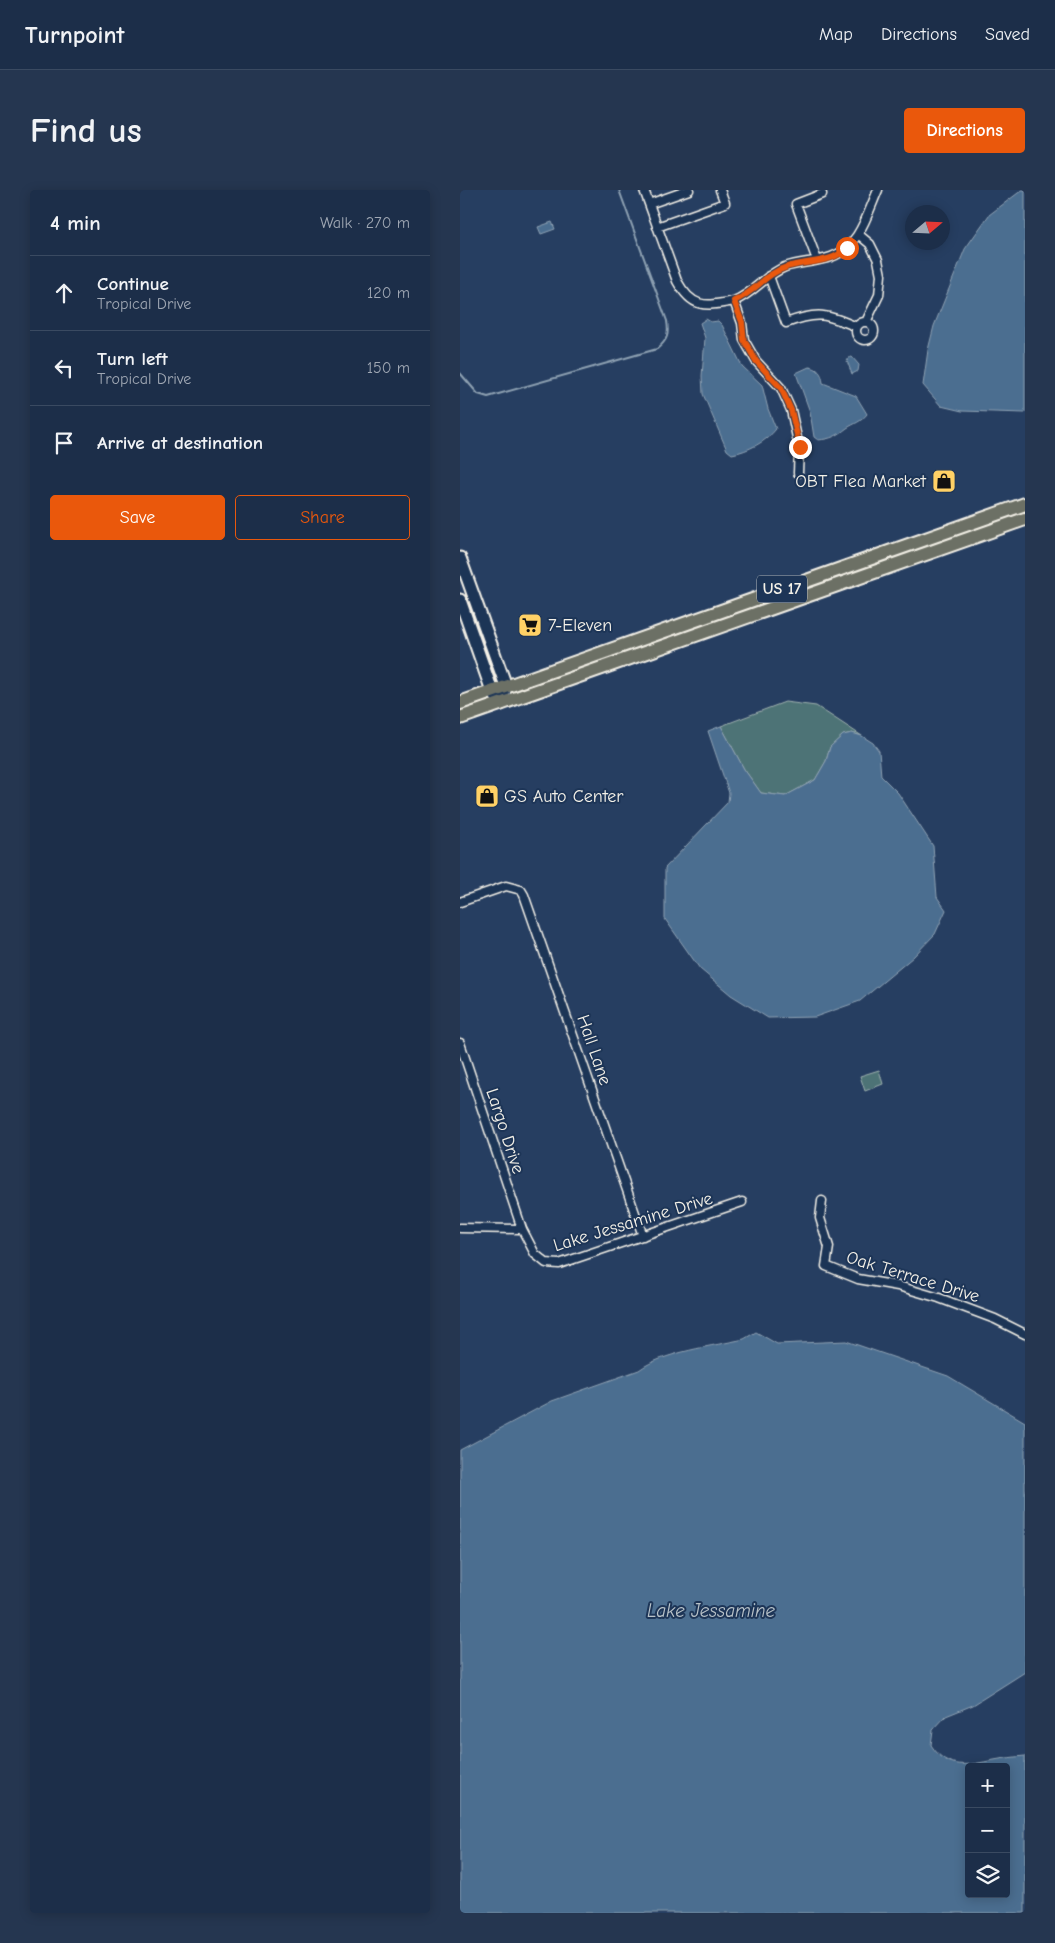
<!DOCTYPE html>
<html lang="en">
<head>
<meta charset="utf-8">
<style>
	body { margin:0; font-family:"Comic Neue",sans-serif; background:#253650; color:#f1f3f6 }
	.controls { position:absolute; right:15px; bottom:15px; display:grid; overflow:hidden; border-radius:5px; box-shadow:0 2px 12px #0003 }
	.controls button { width:45px; height:45px; display:grid; place-items:center; padding:0; border:0; border-bottom:1px solid #3a4a61; background:#1c2e49; color:#f1f3f6; font:25px sans-serif }
	.compass { position:absolute; left:445px; top:15px; width:45px; height:45px; border-radius:50%; background:#1c2e49; box-shadow:0 2px 12px #0003; rotate:71deg }
	.stop { position:absolute; width:15px; height:15px; margin:-11px; border:4px solid #ea580c; border-radius:50%; background:#fff }
	.stop.end { background:#ea580c; border-color:#fff; box-shadow:0 1px 5px #0008 }
	.list { margin:0; padding:0; list-style:none }
	h2 { display:flex; justify-content:space-between; align-items:center; height:65px; margin:0; padding:0 20px; font-size:21px }
	h2 small { font-size:16px; font-weight:400; color:#a0a8b4 }
	.list li { display:grid; grid-template-columns:32px 1fr auto; gap:15px; align-items:center; box-sizing:border-box; height:75px; padding:0 20px; border-top:1px solid #3a4a61 }
	.list b { display:block; font-size:19px; white-space:nowrap }
	.list p { margin:0; font-size:16px; white-space:nowrap; color:#a0a8b4 }
	.list em { font-size:16px; font-style:normal; color:#a0a8b4 }
	.actions { display:flex; gap:10px; padding:15px 20px }
	.actions a { flex:1; padding:11px 0; border:1px solid #ea580c; border-radius:5px; text-align:center; font-size:18px; color:#ea580c }
	.actions .main { background:#ea580c; color:#fff }
	.icon { flex:none; width:28px; height:28px; fill:none; stroke:currentColor; stroke-width:2; stroke-linecap:round; stroke-linejoin:round }
	.map { position:relative; flex:none; width:565px; height:1723px; overflow:hidden; border-radius:5px }
	header { display:flex; align-items:center; gap:30px; box-sizing:border-box; height:70px; padding:0 25px; background:#1c2e49; border-bottom:1px solid #3a4a61 }
	header strong { font-size:24px }
	nav { display:flex; gap:28px; margin-inline-start:auto; font-size:18px }
	.intro { display:flex; align-items:center; justify-content:space-between; box-sizing:border-box; height:120px; padding:0 30px }
	h1 { margin:0; font-size:35px }
	.button { padding:12px 22px; border-radius:5px; background:#ea580c; color:#fff; font-size:18px; font-weight:700 }
	main { display:flex; gap:30px; padding:0 30px }
	aside { flex:1; background:#1c2e49; border-radius:5px; box-shadow:0 2px 12px #0003 }
	.map>svg:first-child { display:block }
</style>
</head>
<body>
<header>
<strong>Turnpoint</strong>
<nav><a>Map</a><a>Directions</a><a>Saved</a></nav>
</header>
<div class="intro"><h1>Find us</h1><a class="button">Directions</a></div>
<main>
<aside>
<h2>4 min<small>Walk · 270 m</small></h2>
<ul class="list">
<li><svg class="icon" aria-label="ahead" viewBox="0 0 24 24"><path d="M12 20V5M6 11l6-6 6 6"/></svg><div><b>Continue</b><p>Tropical Drive</p></div><em>120 m</em></li>
<li><svg class="icon" aria-label="left" viewBox="0 0 24 24"><path d="M17 20v-9H6M10 6l-5 5 5 5"/></svg><div><b>Turn left</b><p>Tropical Drive</p></div><em>150 m</em></li>
<li><svg class="icon" aria-label="arrive" viewBox="0 0 24 24"><path d="M6 21V4h12l-3 4 3 4H6"/></svg><div><b>Arrive at destination</b></div></li>
</ul>
<div class="actions"><a class="main">Save</a><a>Share</a></div>
</aside>
<div class="map">
<svg width="565" height="1723" viewBox="0 0 565 1723">
	<rect width="100%" height="100%" fill="#263e61"/>
	<filter id="ink" filterUnits="userSpaceOnUse"><feTurbulence type="fractalNoise" baseFrequency=".02" numOctaves="2"/><feDisplacementMap in="SourceGraphic" scale="10" xChannelSelector="R" yChannelSelector="G"/><feConvolveMatrix kernelMatrix="1 2 1 2 8 2 1 2 1" color-interpolation-filters="sRGB"/></filter>
	<g filter="url(#ink)">
		<path fill="#4d7376" stroke="#a0b2af" d="M 325,512 L 356,516 L 402,546 L 392,543 L 383,545 L 370,557 L 366,571 L 355,590 L 325,606 L 301,603 L 284,579 L 261,536 Z
			M 419,880 L 423,894 L 405,901 L 400,886 Z"/>
		<path fill="#4c6e90" stroke="#8fa2b3" fill-rule="evenodd" d="M 562,0 L 565,0 L 565,223 L 502,221 L 481,216 L 463,195 L 468,160 L 474,136 L 505,59 L 529,25 Z
			M 92,32 L 95,39 L 81,44 L 78,37 Z
			M 246,129 L 251,132 L 258,131 L 262,135 L 282,176 L 302,195 L 308,219 L 316,239 C 306,252 288,261 272,264 L 267,260 L 243,204 L 242,186 L 245,148 L 240,133 Z
			M 392,167 L 399,175 L 398,181 L 392,184 L 387,171 L 389,168 Z
			M 349,177 C 358,178 362,183 363,193 L 396,206 L 407,224 C 401,232 395,233 387,238 C 377,246 371,249 358,250 L 354,247 L 350,222 L 336,183 Z
			M 261,536 L 284,579 L 301,603 L 325,606 L 355,590 L 366,571 L 370,557 L 383,545 L 392,543 L 402,546 L 413,553 L 419,561 L 421,586 L 438,603 L 473,656 L 477,707 L 486,720 L 475,744 L 453,767 L 400,811 L 355,827 L 308,828 L 271,805 L 240,779 L 205,729 L 205,678 L 268,612 L 269,603 L 248,541 Z
			M 296,1142 L 317,1154 L 386,1151 L 488,1186 L 565,1232 L 565,1482 L 513,1515 L 486,1526 L 473,1540 L 471,1555 C 488,1581 508,1575 534,1570 C 544,1568 555,1567 565,1566 L 565,1723 L 0,1723 L 0,1260 L 92,1211 L 179,1180 C 203,1162 254,1156 284,1149 ZM 509,1577 L 546,1577 L 546,1704 L 509,1704 Z"/>
		<g fill="none" stroke-linecap="round" stroke-linejoin="round">
			<path stroke="#8fa2b3" stroke-width="2" d="M 0,183 L 18,204 L 28,207 L 197,159 C 208,150 209,144 207,131 L 159,0"/>
			<g stroke="#f4f1e8" stroke-width="11">
				<path id="minor" d="M 184,0 L 217,91 C 233,120 246,116 274,111
					M 189,14 L 229,0
					M 197,37 L 265,13 L 260,0
					M 398,44 L 410,54 L 418,70 L 421,85 L 419,105 L 406,132
					M 357,70 L 336,14 L 362,4
					M 309,86 L 326,133 C 358,121 366,124 397,137
					M396 141a9 9 0 1 1 18 0a9 9 0 1 1-18 0Z
					M 338,283 L 339,257 L 331,220 L 321,198 L 296,171 L 284,150 L 282,133 L 274,111 C 293,104 306,84 325,77 C 340,72 356,72 371,67 C 399,57 407,25 418,0
					M 0,712 L 46,696 L 61,700 L 64,705 L 183,1046
					M 0,853 L 62,1039 L 75,1064 L 86,1073 L 99,1074 L 282,1012
					M 362,1011 L 360,1028 L 369,1057 L 366,1076 L 398,1089 L 438,1096 L 479,1108 L 535,1129 L 565,1144
					M 0,1038 L 62,1039"/>
			</g>
			<g stroke="#f4f1e8" stroke-width="15">
				<path id="secondary" d="M 0,368 L 46,496 L 41,514
					M 0,410 L 32,501 L 37,508"/>
			</g>
			<g stroke="#f4f1e8" stroke-width="16">
				<path id="primary" d="M 0,513 L 565,314
					M 0,528 L 565,329"/>
			</g>
			<use href="#minor" stroke="#1d3557" stroke-width="8"/>
			<use href="#secondary" stroke="#1d3557" stroke-width="11"/>
			<use href="#primary" stroke="#6c7065" stroke-width="12"/>
		</g>
	</g>
	<g fill="none" stroke-linecap="round" stroke-linejoin="round" filter="url(#ink)">
		<path stroke="#ea580c" stroke-width="6" d="M 340,257 L 331,220 L 321,198 L 296,171 L 284,150 L 282,132 L 274,111 C 294,103 306,83 327,77 C 345,71 374,73 387,58"/>
	</g>
	<defs>
		<g id="shop-square" transform="scale(1.25)"><rect x="-9" y="-9" width="18" height="18" rx="4" fill="#ffd166" stroke="#1d3557"/><path d="M-5-2.5h2.3a2.7 3.5 0 0 1 5.4 0H5L5.5 6h-11ZM-1.5-2.5h3a1.5 2.3 0 0 0-3 0Z" fill="#111"/></g>
		<g id="supermarket-square" transform="scale(1.25)"><rect x="-9" y="-9" width="18" height="18" rx="4" fill="#ffd166" stroke="#1d3557"/><path d="M-6-5.5h2.5l.6 2H6L4.5 2H-2.5L-4.4-4H-6ZM-1.5 3.2a1.3 1.3 0 1 0 .1 0ZM3 3.2a1.3 1.3 0 1 0 .1 0Z" fill="#111"/></g>
	</defs>
	<g fill-rule="evenodd">
		<use href="#shop-square" x="484" y="291"/>
		<use href="#supermarket-square" x="70" y="435"/>
		<use href="#shop-square" x="27" y="606"/>
	</g>
	<g text-anchor="middle" dominant-baseline="central" stroke-width="4" stroke-linejoin="round" paint-order="stroke">
		<rect fill="#1d3557" stroke="#b4b9bc" stroke-width="1" x="297" y="385.5" width="50" height="27" rx="4"/>
		<g font-size="16" font-weight="bold" fill="#f4f1e8">
			<text x="322" y="399">US 17</text>
		</g>
		<g font-size="18" fill="#f4f1e8" stroke="#1d3557" text-anchor="start">
			<text x="466" y="291" text-anchor="end">OBT Flea Market</text>
			<text x="88" y="435">7-Eleven</text>
			<text x="44" y="606">GS Auto Center</text>
		</g>
		<g font-size="18" fill="#f4f1e8" stroke="#1d3557">
			<text transform="translate(134 860) rotate(71)">Hall Lane</text>
			<text transform="translate(45 941) rotate(72)">Largo Drive</text>
			<text transform="translate(173 1032) rotate(-17)">Lake Jessamine Drive</text>
			<text transform="translate(453 1087) rotate(17)">Oak Terrace Drive</text>
		</g>
		<g font-size="19" font-style="italic" fill="#b9c3c9" stroke="#1d3557">
			<text x="251" y="1421">Lake Jessamine</text>
		</g>
	</g>
</svg>
<div class="controls">
<button>+</button>
<button>−</button>
<button><svg class="icon" aria-label="layers" viewBox="0 0 24 24"><path d="M12 4l9 5-9 5-9-5zM3 14l9 5 9-5"/></svg></button>
</div>
<svg class="compass" viewBox="-18 -18 36 36"><path d="M0-13l5 13h-10z" fill="#e53935"/><path d="M0 13l5-13h-10z" fill="#a0a8b4"/></svg>
<div class="stop" style="left:387px;top:58px"></div>
<div class="stop end" style="left:340px;top:257px"></div>
</div>
</main>
</body>
</html>
